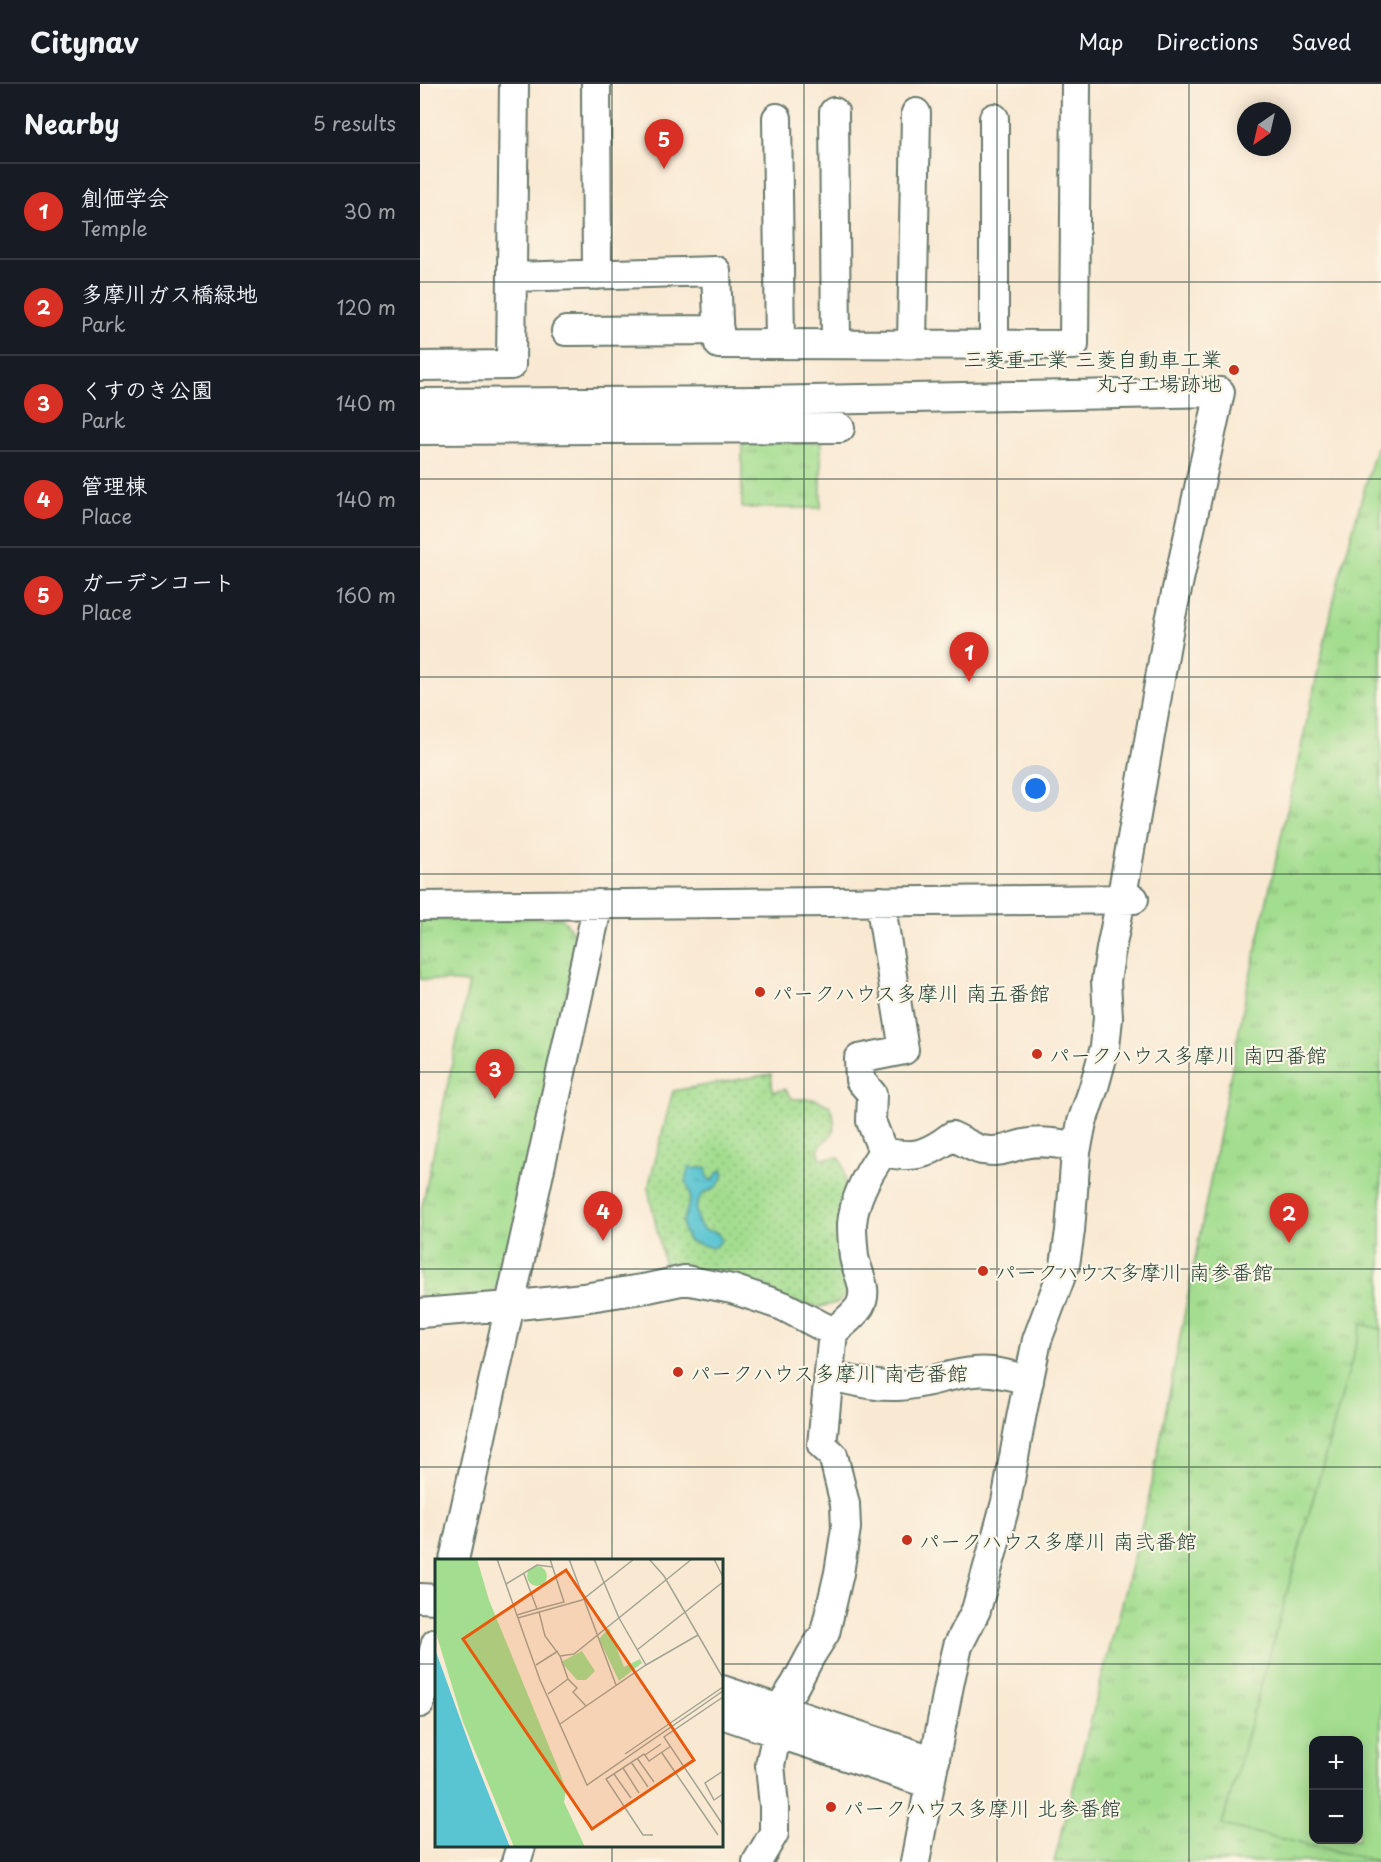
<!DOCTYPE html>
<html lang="en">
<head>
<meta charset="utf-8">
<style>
	body { margin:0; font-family:"Playpen Sans","Klee One",sans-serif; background:#20242c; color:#f1f3f6 }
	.controls { position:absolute; right:18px; bottom:18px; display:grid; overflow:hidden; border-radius:12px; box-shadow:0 3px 15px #0003 }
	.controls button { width:54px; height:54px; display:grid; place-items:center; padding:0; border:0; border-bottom:2px solid #363941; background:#171b24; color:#f1f3f6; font:30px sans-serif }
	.compass { position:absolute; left:817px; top:18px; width:54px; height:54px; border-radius:50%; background:#171b24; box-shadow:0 3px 15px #0003; rotate:214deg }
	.you { position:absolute; left:616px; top:705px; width:21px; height:21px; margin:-15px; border:4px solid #fff; border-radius:50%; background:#1a73e8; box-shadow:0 0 0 9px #1a73e833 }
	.badge { display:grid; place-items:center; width:39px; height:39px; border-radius:50%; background:#d93025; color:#fff; font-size:20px; font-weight:700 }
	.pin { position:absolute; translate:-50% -50px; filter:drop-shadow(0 2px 3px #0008) }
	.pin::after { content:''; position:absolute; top:32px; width:21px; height:18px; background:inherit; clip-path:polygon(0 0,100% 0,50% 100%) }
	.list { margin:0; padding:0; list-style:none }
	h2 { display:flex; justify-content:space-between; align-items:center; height:78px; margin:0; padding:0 24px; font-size:26px }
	h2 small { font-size:20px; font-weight:400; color:#9ea1a6 }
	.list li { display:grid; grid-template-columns:39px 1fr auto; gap:18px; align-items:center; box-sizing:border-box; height:96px; padding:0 24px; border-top:2px solid #363941 }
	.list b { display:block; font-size:22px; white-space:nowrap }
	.list p { margin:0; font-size:20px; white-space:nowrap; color:#9ea1a6 }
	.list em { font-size:20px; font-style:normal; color:#9ea1a6 }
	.map { position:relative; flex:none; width:961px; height:1778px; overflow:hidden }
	header { display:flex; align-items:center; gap:36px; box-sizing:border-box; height:84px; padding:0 30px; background:#171b24; border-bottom:2px solid #363941 }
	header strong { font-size:28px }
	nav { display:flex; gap:33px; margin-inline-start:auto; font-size:21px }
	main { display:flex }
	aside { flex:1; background:#171b24 }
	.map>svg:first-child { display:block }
</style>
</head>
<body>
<header>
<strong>Citynav</strong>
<nav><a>Map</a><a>Directions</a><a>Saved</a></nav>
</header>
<main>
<aside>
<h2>Nearby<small>5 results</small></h2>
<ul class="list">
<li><span class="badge">1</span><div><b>創価学会</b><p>Temple</p></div><em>30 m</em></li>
<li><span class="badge">2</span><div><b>多摩川ガス橋緑地</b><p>Park</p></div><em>120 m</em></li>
<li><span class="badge">3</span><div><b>くすのき公園</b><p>Park</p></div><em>140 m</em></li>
<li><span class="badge">4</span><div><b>管理棟</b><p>Place</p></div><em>140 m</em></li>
<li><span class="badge">5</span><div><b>ガーデンコート</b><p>Place</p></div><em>160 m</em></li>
</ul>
</aside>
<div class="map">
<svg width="961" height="1778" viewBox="0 0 961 1778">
	<defs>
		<pattern id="grass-dots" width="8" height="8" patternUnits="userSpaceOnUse" patternTransform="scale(1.5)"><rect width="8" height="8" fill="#a3dd8f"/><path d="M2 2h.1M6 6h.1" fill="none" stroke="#84b476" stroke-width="1.8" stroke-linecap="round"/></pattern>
		<pattern id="park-tufts" width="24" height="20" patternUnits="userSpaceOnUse" patternTransform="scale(1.5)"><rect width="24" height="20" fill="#a3dd8f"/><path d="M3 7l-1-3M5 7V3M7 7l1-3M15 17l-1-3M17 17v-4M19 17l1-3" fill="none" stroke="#84b476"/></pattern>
		<pattern id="water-ripples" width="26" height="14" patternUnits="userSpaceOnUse" patternTransform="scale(1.5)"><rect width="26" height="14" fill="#59c4d2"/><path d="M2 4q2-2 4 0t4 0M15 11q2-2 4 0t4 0" fill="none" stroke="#49a0ab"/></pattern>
	</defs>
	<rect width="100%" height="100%" fill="#fcf5e5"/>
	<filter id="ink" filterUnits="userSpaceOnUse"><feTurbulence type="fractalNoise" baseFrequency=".0167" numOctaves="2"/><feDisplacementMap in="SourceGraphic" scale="12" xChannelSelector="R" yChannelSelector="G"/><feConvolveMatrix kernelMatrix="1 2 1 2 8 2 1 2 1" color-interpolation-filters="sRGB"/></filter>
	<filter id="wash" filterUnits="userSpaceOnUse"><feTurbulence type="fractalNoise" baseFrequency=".008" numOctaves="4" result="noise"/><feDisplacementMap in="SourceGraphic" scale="24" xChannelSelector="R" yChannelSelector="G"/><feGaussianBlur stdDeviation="1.35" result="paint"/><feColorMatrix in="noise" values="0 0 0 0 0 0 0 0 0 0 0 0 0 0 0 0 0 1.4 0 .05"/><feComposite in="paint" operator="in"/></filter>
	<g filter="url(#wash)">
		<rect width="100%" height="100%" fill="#f9e9d3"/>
		<path fill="url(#grass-dots)" stroke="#618d62" stroke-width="1.5" d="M 351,990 L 353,1008 L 365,1005 L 373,1015 L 395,1015 L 410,1022 L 414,1035 L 414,1048 L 398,1065 L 401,1075 L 419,1073 L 423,1080 L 427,1112 L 430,1206 L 417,1219 L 400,1223 L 374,1219 L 246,1189 L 228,1104 L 253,1007 Z"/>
		<path fill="url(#park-tufts)" stroke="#618d62" stroke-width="1.5" fill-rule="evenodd" d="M 322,359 L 401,359 L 401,424 L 322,424 Z
			M 961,359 L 961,1778 L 634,1778 L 730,1409 L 826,910 L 918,498 L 956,364 ZM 894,1656 L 938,1656 L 938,1756 L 894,1756 Z
			M 142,834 L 158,855 L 87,1195 L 67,1211 L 0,1216 L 0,1132 L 49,899 L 0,895 L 0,836 Z"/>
		<path fill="#a3dd8f" stroke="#618d62" stroke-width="1.5" fill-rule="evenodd" d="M 942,1240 L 961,1245 L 961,1778 L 802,1741 ZM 894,1656 L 938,1656 L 938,1756 L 894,1756 Z"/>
		<path fill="url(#water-ripples)" stroke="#3c8083" stroke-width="1.5" d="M 271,1082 L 274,1085 L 286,1083 L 288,1095 L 293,1097 L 298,1088 L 302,1086 L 304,1091 C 302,1095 299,1100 296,1103 C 292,1106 287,1107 283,1110 C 275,1118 274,1132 280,1141 C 287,1153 297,1141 301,1156 L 298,1161 L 292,1164 L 269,1157 C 256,1137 267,1134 270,1115 C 272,1100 259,1101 271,1082 Z"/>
	</g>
	<g filter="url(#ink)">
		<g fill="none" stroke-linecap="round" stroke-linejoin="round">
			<g stroke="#6b796c" stroke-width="32">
				<path id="minor" d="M 176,0 L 177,191
					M 414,28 L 416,260
					M 357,34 L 360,260
					M 92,193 L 296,187 L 299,260 L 654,261 L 656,0
					M 146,247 L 299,246
					M 492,260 L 496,29
					M 574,261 L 574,34
					M 0,282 L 91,281 L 94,0
					M 0,319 L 341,317 L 800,308 L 750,537 L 704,800 L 691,865 L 686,897 L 688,934 L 685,963 L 674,1003 L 662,1038 L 656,1068 L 650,1147 L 645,1181 L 617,1256 L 601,1334 L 586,1418 L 572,1469 L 556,1526 L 538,1562 L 530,1596 L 495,1778
					M 0,346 L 420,344
					M 0,822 L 714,815
					M 463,1068 C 494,1075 507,1071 532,1052 C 542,1056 552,1064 562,1066 C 581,1069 588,1064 604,1060 C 621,1056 640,1060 657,1062
					M 0,1229 L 89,1222 L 163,1214 L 228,1204 L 265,1196 L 312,1205 L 363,1222 L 413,1248 L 402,1361 L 413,1371 L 425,1420 L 426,1444 L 419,1489 L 405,1549 L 391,1571 L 375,1601 L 359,1625
					M 413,1248 C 422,1240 433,1233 440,1222 C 449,1205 437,1189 434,1173 C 433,1163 432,1150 432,1140 C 434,1114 448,1089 463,1068 L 451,1037 L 452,1010 L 440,996 L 439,975 L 484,966 L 460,817
					M 409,1292 C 431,1296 455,1303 477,1302 C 504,1301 528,1290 554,1288 C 573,1286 591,1291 609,1297
					M 34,1476 L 178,820
					M 0,1514 L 16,1515
					M 302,1606 L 515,1677
					M 0,1619 L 16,1559
					M 302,1630 L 357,1649
					M 96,1778 L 101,1762
					M 337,1778 L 354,1749 L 354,1722 L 350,1681 L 357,1649 L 510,1700"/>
			</g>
			<use href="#minor" stroke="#fff" stroke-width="28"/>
		</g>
	</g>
	<path fill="none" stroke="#1f3d34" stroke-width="1.5" stroke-opacity="0.55" d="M 192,0 L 192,1476M 384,0 L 384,1778M 577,0 L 577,1778M 769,0 L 769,1778M 0,198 L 961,198M 0,395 L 961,395M 0,593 L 961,593M 0,790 L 961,790M 0,988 L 961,988M 0,1185 L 961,1185M 0,1383 L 961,1383M 0,1580 L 16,1580M 302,1580 L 961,1580M 192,1762 L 192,1778"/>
	<g fill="#c8321e" stroke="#fcf5e5" stroke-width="2">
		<circle cx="814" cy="286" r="6"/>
		<circle cx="340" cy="908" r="6"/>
		<circle cx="617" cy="970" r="6"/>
		<circle cx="563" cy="1187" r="6"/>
		<circle cx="258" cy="1288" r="6"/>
		<circle cx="487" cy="1456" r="6"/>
		<circle cx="411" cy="1723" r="6"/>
	</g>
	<g text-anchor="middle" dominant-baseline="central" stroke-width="4.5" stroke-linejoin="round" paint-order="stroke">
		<g font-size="21" fill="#1f3d34" stroke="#fcf5e5" text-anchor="start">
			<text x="802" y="274" text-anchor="end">三菱重工業 三菱自動車工業<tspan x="802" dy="24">丸子工場跡地</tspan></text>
			<text x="352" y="908">パークハウス多摩川 南五番館</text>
			<text x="629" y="970">パークハウス多摩川 南四番館</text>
			<text x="575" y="1187">パークハウス多摩川 南参番館</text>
			<text x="270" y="1288">パークハウス多摩川 南壱番館</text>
			<text x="499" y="1456">パークハウス多摩川 南弐番館</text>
			<text x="423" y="1723">パークハウス多摩川 北参番館</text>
		</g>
	</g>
	<g transform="translate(15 1475)">
		<rect width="288" height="288" fill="#f9e9d3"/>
		<path d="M92 17a10 10 0 1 1 20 0a10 10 0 1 1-20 0ZM 147,92 L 160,112 L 151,121 L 142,121 L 126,103 Z" fill="#a3dd8f"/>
		<path d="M 0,0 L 42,0 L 54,41 L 125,214 L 131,231 L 129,243 L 150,288 L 79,288 L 28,163 L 0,71 ZM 174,69 L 189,108 L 205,100 L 207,104 L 184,122 L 164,80 Z" fill="#a3dd8f"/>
		<path d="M 0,0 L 26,0 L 42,48 L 7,60 L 0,38 ZM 48,73 L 69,136 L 34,149 L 24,141 L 9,87 ZM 70,144 L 96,202 L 54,220 L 30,160 ZM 97,204 L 140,288 L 82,288 L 55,223 Z" fill="#a3dd8f"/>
		<path d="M 0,90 L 39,198 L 75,288 L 0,288 Z" fill="#59c4d2"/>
		<path fill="none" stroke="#a2a493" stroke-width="1.5" d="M 62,0 L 105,121 L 152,226 L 288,132M 134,0 L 181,126M 159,0 L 184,59 L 211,106M 214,0 L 229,17 L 288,119M 279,0 L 288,18M 71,25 L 102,6 L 118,8M 102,50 L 129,43 L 115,0M 104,53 L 110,77 L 125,97 L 139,95 L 257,0M 82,56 L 102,50 L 89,15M 83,59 L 147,41 L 199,0M 202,91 L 288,23M 125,97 L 133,120 L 142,129 L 138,133 L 151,147M 101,106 L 123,92M 113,135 L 133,120M 288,138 L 229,178 L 288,266M 125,165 L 211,106 L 263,76M 227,194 L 283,276M 190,195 L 288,128M 210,196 L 226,185M 202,199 L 219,223M 196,203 L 213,228M 188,209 L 204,234M 288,212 L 270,224 L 279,241 L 288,235M 179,215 L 196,239M 218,276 L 208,276 L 171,220 L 209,195 L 214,202 L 236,187"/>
		<path fill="#e8590c" fill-opacity="0.15" stroke="#e8590c" stroke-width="3" d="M 131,11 L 259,201 L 157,270 L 28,80 Z"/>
		<rect width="288" height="288" fill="none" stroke="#1f3d34" stroke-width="3"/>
	</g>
</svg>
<div class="controls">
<button>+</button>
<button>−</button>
</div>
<svg class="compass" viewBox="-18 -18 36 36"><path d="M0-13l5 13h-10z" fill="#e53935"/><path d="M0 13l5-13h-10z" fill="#9ea1a6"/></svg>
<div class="you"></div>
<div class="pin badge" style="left:549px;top:598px">1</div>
<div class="pin badge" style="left:869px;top:1159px">2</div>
<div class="pin badge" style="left:75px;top:1015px">3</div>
<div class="pin badge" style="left:183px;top:1157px">4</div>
<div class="pin badge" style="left:244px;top:85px">5</div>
</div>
</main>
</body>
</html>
